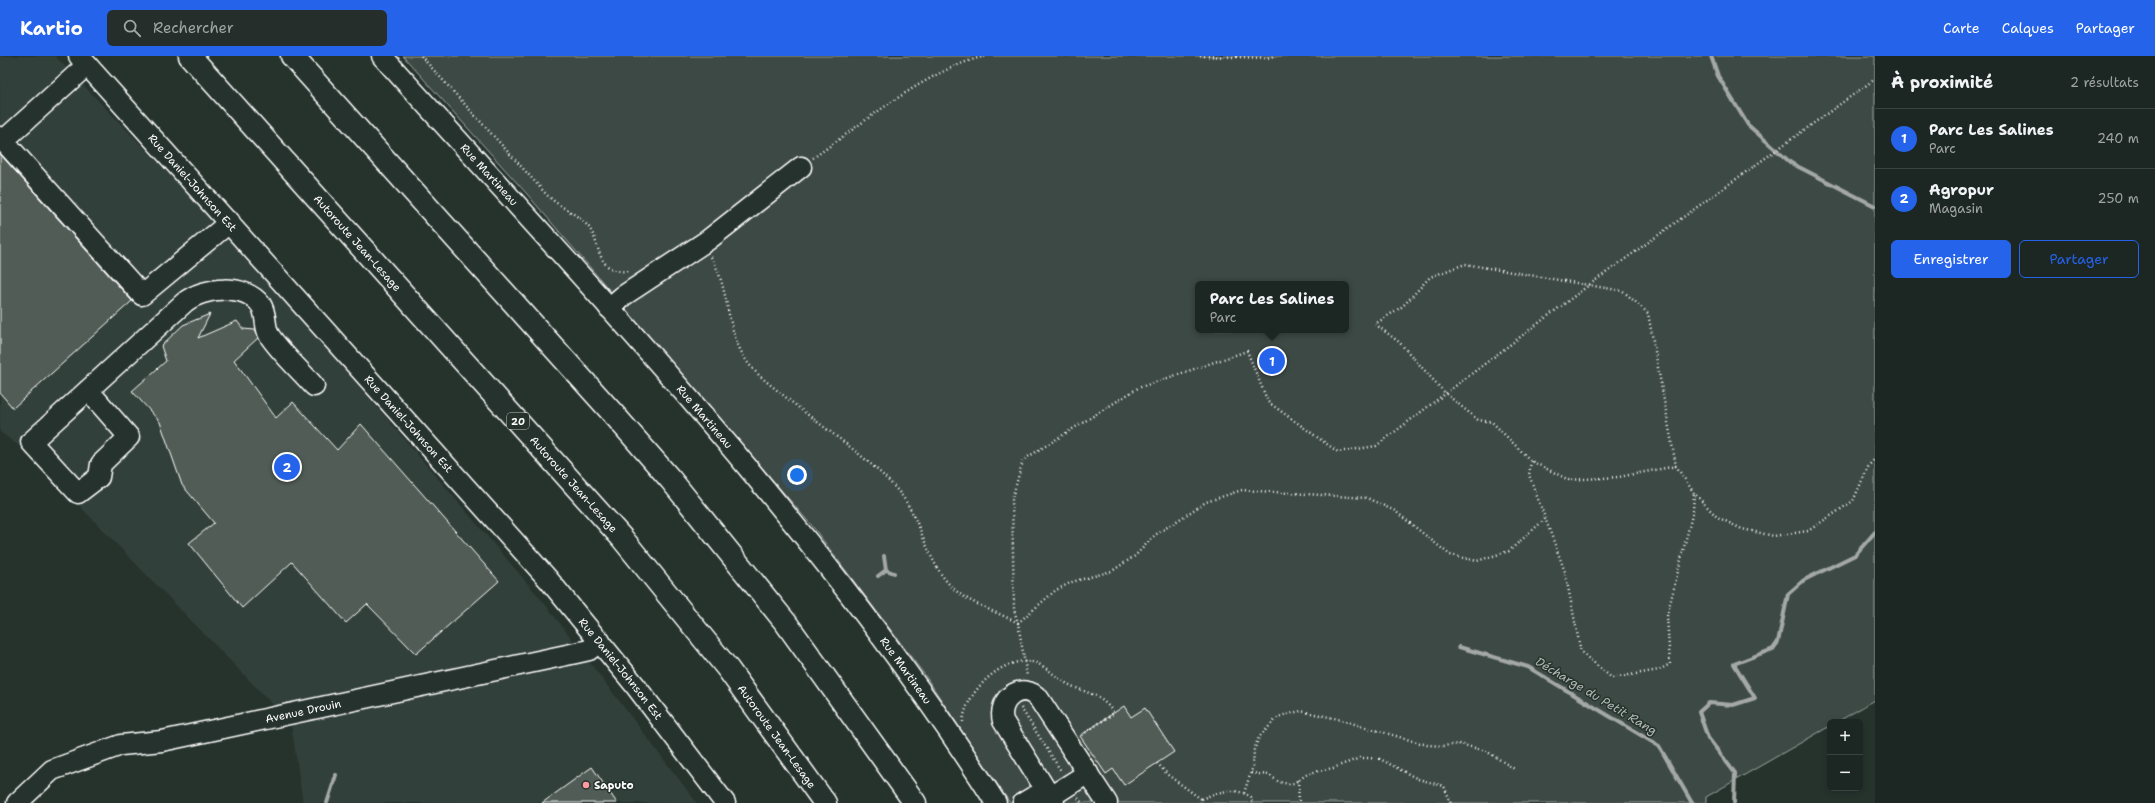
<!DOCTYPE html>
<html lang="fr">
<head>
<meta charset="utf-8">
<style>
	body { margin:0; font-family:"Shantell Sans",sans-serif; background:#252e2a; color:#f1f3f6 }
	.controls { position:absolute; right:12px; bottom:12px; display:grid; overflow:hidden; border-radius:6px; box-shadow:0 2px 6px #0003 }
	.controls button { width:36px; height:36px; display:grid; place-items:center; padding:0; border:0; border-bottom:1px solid #3a4340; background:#1c2622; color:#f1f3f6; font:20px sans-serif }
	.you { position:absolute; left:797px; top:419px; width:14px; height:14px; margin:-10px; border:3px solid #fff; border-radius:50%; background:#1a73e8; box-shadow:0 0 0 6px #1a73e833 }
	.badge { display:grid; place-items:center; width:26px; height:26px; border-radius:50%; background:#2563eb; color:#fff; font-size:13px; font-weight:700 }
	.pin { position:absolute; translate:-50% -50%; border:2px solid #fff; box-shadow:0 1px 4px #0006 }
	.popup { position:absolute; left:1195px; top:225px; width:154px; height:52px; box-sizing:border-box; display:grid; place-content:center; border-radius:6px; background:#1c2622; filter:drop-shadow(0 1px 3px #0005); font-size:13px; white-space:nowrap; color:#a0a5a5 }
	.popup b { font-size:15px; color:#f1f3f6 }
	.popup::after { content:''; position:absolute; left:50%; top:100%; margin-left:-8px; border:8px solid transparent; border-top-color:#1c2622 }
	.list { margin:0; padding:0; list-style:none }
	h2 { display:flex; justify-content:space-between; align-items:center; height:52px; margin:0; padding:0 16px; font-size:17px }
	h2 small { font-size:13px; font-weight:400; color:#a0a5a5 }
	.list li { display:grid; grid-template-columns:26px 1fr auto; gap:12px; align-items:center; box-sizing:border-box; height:60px; padding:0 16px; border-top:1px solid #3a4340 }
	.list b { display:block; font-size:15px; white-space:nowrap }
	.list p { margin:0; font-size:13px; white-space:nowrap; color:#a0a5a5 }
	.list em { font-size:13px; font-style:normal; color:#a0a5a5 }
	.actions { display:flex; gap:8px; padding:12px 16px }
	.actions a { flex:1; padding:9px 0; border:1px solid #2563eb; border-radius:6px; text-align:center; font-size:14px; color:#2563eb }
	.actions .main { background:#2563eb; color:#fff }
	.icon { flex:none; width:22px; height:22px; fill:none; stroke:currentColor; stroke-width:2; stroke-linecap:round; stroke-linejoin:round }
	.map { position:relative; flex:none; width:1875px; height:747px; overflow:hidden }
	header { display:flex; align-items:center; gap:24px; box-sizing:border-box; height:56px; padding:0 20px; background:#2563eb; color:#fff }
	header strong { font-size:19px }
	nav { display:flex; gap:22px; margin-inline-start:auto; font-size:14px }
	.search { width:280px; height:36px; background:#252e2a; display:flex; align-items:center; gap:10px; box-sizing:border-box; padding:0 14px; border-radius:6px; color:#a0a5a5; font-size:15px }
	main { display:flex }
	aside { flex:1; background:#1c2622 }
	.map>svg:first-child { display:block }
</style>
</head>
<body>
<header>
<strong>Kartio</strong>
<div class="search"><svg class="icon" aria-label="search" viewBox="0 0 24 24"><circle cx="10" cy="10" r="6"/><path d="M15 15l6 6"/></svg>Rechercher</div>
<nav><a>Carte</a><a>Calques</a><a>Partager</a></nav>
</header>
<main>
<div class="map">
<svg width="1875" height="747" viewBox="0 0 1875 747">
	<rect width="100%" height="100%" fill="#26332d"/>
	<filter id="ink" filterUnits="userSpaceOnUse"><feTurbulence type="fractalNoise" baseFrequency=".025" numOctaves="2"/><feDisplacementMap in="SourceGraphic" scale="8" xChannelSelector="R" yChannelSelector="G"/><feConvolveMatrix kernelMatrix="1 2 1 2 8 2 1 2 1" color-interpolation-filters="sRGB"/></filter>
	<g filter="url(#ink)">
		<path fill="#333f3a" d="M 0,0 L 55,0 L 243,194 L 545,548 L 697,747 L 303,747 L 291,667 L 26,395 L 0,376 Z"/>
		<path fill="#3e4944" stroke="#9ea4a2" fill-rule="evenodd" d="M 403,0 L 1875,0 L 1875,644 L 1837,666 L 1830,666 L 1830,670 L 1706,741 L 1706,747 L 1010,747 L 924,618 L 813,471 L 527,138 ZM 1198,228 L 1346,228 L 1346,274 L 1198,274 Z"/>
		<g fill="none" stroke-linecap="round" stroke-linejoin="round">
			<path stroke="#a4a9a7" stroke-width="4" d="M 1711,0 L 1718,20 L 1748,69 L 1791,107 L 1875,150
				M 884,500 L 886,514 L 894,517
				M 878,520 L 886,514
				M 1459,591 L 1528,611 L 1659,690 L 1692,747
				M 327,747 L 336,719
				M 1734,747 L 1735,717 L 1708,682 L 1699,656 L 1709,647 L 1733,649 L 1755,642 L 1734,608 L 1773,593 L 1778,586 L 1788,538 L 1804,524 L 1855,499 L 1875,476"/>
		</g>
		<path fill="#515c57" stroke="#fff" d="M 0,98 L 132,245 L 13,352 L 0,337 Z
			M 210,258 L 198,282 L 237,265 L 243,273 L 255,274 L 258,282 L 234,304 L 276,362 L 293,346 L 337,394 L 361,368 L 499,525 L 416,598 L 367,548 L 346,567 L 292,506 L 242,552 L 189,487 L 214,467 L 182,429 L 160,366 L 132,335 L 166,305 L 161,290 L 183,269 Z
			M 1124,650 L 1131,661 L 1145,652 L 1174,696 L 1124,729 L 1113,713 L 1106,718 L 1080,680 Z
			M 592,711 L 617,747 L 542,747 Z"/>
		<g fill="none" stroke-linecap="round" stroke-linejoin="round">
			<g stroke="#fff" stroke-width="23">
				<g id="minor">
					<path id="s1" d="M 79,0 L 548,523 L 634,628 L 725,747"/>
					<path id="s2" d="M 382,0 C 598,240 823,474 996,747"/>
					<path d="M 0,81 L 142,239 L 230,166"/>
					<path d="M 4,84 L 87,9"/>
					<path d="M 609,252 L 623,240 L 708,184 L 801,111"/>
					<path d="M 88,334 L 129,381 L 101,408 L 99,421 L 78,437 L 31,386 L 185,246 C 204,231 245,227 261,249 C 267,258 264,270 269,279 C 280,296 300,314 314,330"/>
					<path id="s3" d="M 17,747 L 52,714 L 121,689 L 162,685 L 576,597 L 589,594 L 600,585"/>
					<path d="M 1023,747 L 1033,741 L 1050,741"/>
					<path d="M 1047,747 L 1050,741 L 1088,717"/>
					<path d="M 1054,747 L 1003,665 C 997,643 1022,624 1039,643 L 1107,747"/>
				</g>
			</g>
			<g stroke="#fff" stroke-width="25">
				<g id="highway">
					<path id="s4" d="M 190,0 L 622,482 L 728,613 L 825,747"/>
					<path d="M 292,0 L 617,362 L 671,424 L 786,567 L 915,747"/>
				</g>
			</g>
			<path stroke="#fff" stroke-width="2.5" stroke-dasharray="1 3" stroke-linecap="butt" d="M 421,0 L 547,139 C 559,151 574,156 585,167 C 604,185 592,218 629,215
				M 1200,0 L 1267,2 L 1274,0
				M 813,102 C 862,68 930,11 987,0
				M 711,201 C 730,233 725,272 746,304 C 755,318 770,328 783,339 C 820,370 868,400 899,436 C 923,465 926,508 954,533 C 970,548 998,556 1018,567 L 1027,620
				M 1531,405 L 1529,419 L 1565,516 L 1581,596 L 1612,622 L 1659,614 L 1670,608 L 1667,560 L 1693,455 L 1694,437
				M 1676,410 L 1619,421 L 1569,424 L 1531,405 L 1492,366 L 1478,364 L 1445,337 L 1399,286 L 1375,268 L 1403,250 L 1430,221 L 1465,208 L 1623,235 L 1648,257 L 1676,410 L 1694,437 L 1717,461 L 1742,473 L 1774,480 L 1808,475 L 1853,445 L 1869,409 L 1875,403
				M 1545,463 L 1509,495 L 1477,505 L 1450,499 L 1395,455 L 1367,442 L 1242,434 L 1206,446 L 1155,479 L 1135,500 L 1112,515 L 1072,526 L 1056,534 L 1018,567 L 1014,554 L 1012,443 L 1023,404 L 1138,332 L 1247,295 L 1268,346 L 1338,396 L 1376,390 L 1589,229 L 1875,23
				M 1021,652 L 1061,715
				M 963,666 C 965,636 1004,597 1036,607 C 1047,611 1054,620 1064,626 C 1085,638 1098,635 1114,657 L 1082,679
				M 1157,707 L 1168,719 L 1201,743 L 1201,747
				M 1251,717 L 1269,719 L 1279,726 L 1289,728 L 1294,727 L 1309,717 L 1333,712 L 1360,702 L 1369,702 L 1380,703 L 1418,723 L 1444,730 L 1451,747
				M 1298,724 L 1299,747
				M 1244,737 L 1253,710 L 1254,694 L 1259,681 L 1278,661 L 1288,658 L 1301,655 L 1334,662 L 1427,689 L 1442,690 L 1460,688 L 1486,695 L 1516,714
				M 1078,742 L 1082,747
				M 1201,743 C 1218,736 1234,730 1251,741 L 1252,747"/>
			<use href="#minor" stroke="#26332d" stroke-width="20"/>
			<use href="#highway" stroke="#26332d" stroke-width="22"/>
		</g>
	</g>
	<circle fill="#ff9aa2" stroke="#26332d" stroke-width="1.5" cx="586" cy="729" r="4"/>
	<g text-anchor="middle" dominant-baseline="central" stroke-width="3" stroke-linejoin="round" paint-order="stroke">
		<rect fill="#26332d" stroke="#bec2c0" stroke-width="1" x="507" y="357" width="22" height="16" rx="3"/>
		<g font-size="10" font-weight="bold" fill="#fff">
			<text x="518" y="365">20</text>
		</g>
		<g font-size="11" fill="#fff" stroke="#26332d">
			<text stroke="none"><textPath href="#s2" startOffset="160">Rue Martineau</textPath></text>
			<text stroke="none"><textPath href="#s1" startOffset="170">Rue Daniel-Johnson Est</textPath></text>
			<text stroke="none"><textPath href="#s4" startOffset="251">Autoroute Jean-Lesage</textPath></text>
			<text stroke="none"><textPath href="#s2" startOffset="484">Rue Martineau</textPath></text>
			<text stroke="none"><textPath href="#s1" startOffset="494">Rue Daniel-Johnson Est</textPath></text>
			<text stroke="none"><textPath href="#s4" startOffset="575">Autoroute Jean-Lesage</textPath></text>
			<text stroke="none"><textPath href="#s1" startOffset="818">Rue Daniel-Johnson Est</textPath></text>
			<text stroke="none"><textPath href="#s2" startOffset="808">Rue Martineau</textPath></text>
			<text stroke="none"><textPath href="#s3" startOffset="307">Avenue Drouin</textPath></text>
			<text stroke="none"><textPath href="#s4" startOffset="899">Autoroute Jean-Lesage</textPath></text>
		</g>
		<g font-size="11" font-weight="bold" fill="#fff" stroke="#26332d" text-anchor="start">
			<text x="594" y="729">Saputo</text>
		</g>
		<g font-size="12" font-style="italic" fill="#b3b8b6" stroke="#26332d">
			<text transform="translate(1596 640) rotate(31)">Décharge du Petit Rang</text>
		</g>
	</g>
</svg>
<div class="controls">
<button>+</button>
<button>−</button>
</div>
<div class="you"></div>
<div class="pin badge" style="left:1272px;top:305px">1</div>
<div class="popup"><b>Parc Les Salines</b>Parc</div>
<div class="pin badge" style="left:287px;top:411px">2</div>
</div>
<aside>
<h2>À proximité<small>2 résultats</small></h2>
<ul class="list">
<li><span class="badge">1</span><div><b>Parc Les Salines</b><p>Parc</p></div><em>240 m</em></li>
<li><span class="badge">2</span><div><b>Agropur</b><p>Magasin</p></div><em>250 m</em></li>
</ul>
<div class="actions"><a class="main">Enregistrer</a><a>Partager</a></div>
</aside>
</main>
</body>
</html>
